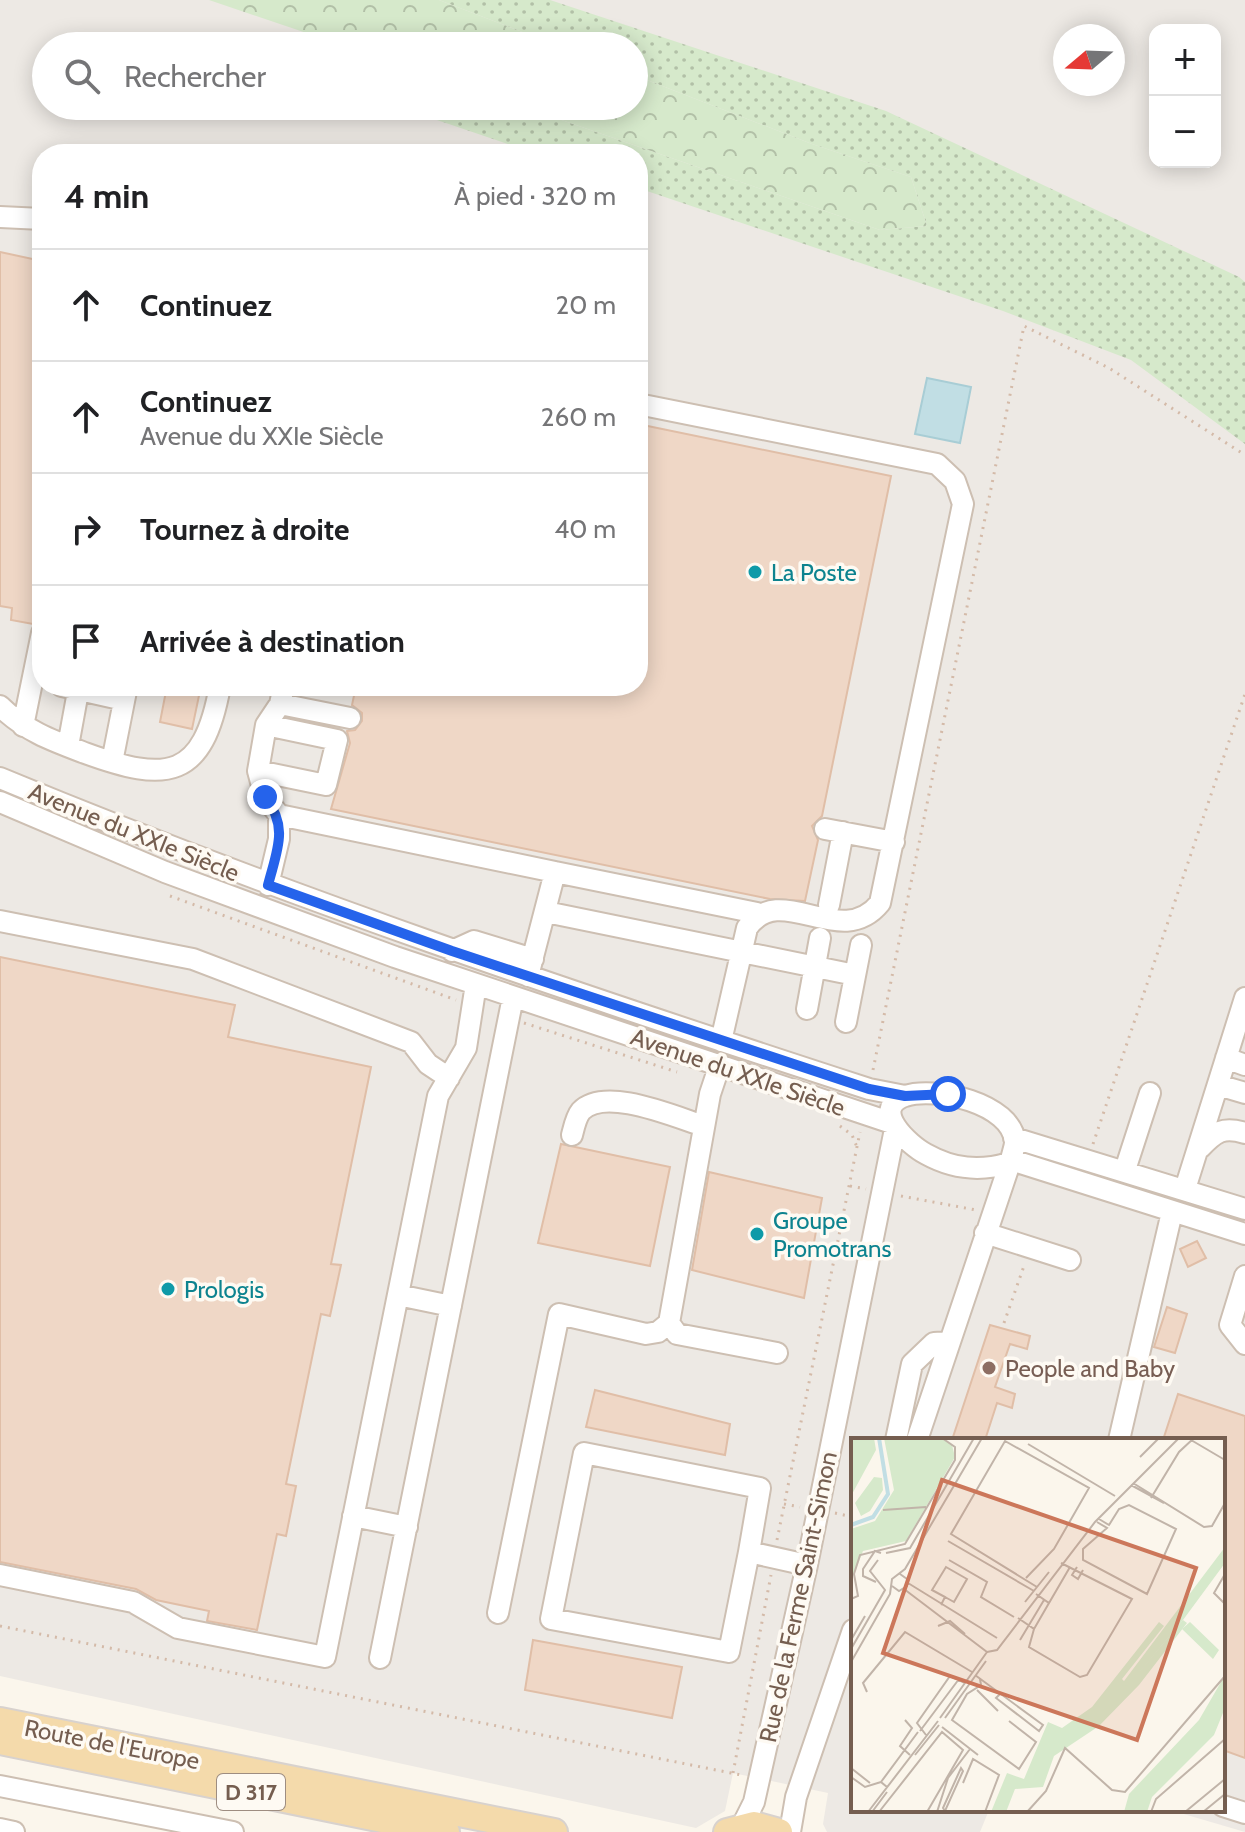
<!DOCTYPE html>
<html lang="fr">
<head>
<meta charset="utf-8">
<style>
	body { margin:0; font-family:Cabin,sans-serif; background:#f6f6f6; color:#202124 }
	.controls { position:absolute; right:24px; top:24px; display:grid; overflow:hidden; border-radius:16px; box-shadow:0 4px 20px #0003 }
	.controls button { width:72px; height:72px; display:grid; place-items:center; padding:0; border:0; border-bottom:2px solid #e0e0e0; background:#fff; color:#202124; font:40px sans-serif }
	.compass { position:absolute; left:1053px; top:24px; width:72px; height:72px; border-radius:50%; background:#fff; box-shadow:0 4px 20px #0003; rotate:251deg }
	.stop { position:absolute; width:24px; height:24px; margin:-18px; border:6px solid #2563eb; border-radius:50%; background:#fff }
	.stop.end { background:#2563eb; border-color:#fff; box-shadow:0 2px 8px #0008 }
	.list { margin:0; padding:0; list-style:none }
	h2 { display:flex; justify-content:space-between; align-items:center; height:104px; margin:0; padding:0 32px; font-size:34px }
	h2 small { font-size:26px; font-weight:400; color:#757577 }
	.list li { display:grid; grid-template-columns:52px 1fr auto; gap:24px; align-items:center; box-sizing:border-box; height:112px; padding:0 32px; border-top:2px solid #e0e0e0 }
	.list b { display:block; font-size:30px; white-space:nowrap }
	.list p { margin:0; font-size:26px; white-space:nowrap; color:#757577 }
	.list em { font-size:26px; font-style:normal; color:#757577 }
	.icon { flex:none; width:44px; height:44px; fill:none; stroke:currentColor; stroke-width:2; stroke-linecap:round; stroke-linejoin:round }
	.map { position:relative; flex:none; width:1245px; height:1832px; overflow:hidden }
	.search { position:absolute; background:#fff; box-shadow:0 4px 20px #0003; left:32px; top:32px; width:616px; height:88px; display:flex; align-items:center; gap:20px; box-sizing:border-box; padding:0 28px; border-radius:44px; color:#757577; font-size:30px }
	.panel { position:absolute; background:#fff; box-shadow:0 4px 20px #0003; left:32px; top:144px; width:616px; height:552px; border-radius:32px }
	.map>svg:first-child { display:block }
</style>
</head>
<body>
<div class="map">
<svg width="1245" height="1832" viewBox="0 0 1245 1832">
	<defs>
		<pattern id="grass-dots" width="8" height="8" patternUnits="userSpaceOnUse" patternTransform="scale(2)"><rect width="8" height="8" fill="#d6e9cb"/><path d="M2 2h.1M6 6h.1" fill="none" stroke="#b2c0a7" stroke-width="1.8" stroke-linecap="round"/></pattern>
		<pattern id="forest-crowns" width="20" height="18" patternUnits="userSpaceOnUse" patternTransform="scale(2)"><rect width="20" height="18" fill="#d6e9cb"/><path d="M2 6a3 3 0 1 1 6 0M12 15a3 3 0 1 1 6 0" fill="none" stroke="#b2c0a7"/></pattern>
	</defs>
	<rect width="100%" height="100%" fill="#fbf6ec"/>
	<path fill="#ede9e4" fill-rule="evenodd" d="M 0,0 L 1245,0 L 1245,1832 L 1170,1810 L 1223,1810 L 1223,1440 L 853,1440 L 853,1810 L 989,1810 L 980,1832 L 827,1832 L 823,1824 L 828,1793 L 733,1773 L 725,1811 L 696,1828 L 0,1676 ZM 1155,30 L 1215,30 L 1215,162 L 1155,162 ZM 1065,36 L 1113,36 L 1113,84 L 1065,84 ZM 46,46 L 634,46 L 634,106 L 46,106 ZM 42,154 L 638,154 L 638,686 L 42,686 Z"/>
	<path fill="url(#grass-dots)" d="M 439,0 L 550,0 L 886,111 L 1239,277 L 1245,282 L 1245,444 L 1131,360 L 1003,311 L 638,188 L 638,154 L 537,154 L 434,119 L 438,106 L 521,106 L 880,230 L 927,226 L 911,177 L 812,144 L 634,75 L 634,46 L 559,46 Z"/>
	<path fill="url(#forest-crowns)" d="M 209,0 L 439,0 L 559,46 L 345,46 Z
		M 634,75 L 812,144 L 911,177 L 927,226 L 880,230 L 521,106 L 634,106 Z"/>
	<path fill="#c1dee4" stroke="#a8cdd5" stroke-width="2" d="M 927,378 L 971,387 L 960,443 L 915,434 Z"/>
	<path fill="#efd7c6" stroke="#e0bea7" stroke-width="2" d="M 0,252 L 42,261 L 42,620 L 33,624 L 11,620 L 12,608 L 0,606 Z
		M 638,424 L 891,476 L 822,816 L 812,826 L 818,840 L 805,901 L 770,899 L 331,809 L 350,743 L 347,731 L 355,730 L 362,721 L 362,713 L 352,705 L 356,686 L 638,686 Z
		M 167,686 L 201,686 L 192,729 L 160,722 Z
		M 0,957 L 235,1005 L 228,1037 L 371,1067 L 331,1264 L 341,1265 L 330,1316 L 321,1314 L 286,1484 L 296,1486 L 286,1536 L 277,1534 L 257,1630 L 207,1621 L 209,1611 L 156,1600 L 136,1589 L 0,1562 Z
		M 561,1144 L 670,1167 L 650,1266 L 538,1243 Z
		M 709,1172 L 822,1198 L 804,1298 L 692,1270 Z
		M 1197,1241 L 1206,1258 L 1188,1267 L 1180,1249 Z
		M 1167,1307 L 1187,1314 L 1175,1353 L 1154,1347 Z
		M 990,1325 L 1030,1336 L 1027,1349 L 1010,1344 L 995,1387 L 1015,1394 L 1012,1408 L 997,1403 L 985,1440 L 952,1440 Z
		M 595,1390 L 730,1424 L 725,1455 L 586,1427 Z
		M 1178,1394 L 1245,1416 L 1245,1758 L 1223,1750 L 1223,1440 L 1163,1440 Z
		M 533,1640 L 682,1667 L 672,1718 L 525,1690 Z"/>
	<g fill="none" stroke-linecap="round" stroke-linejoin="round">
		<g stroke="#cdbfb2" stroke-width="24">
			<path id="minor" d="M 0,217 L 42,219
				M 638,404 L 937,464 L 955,481 L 963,504 L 880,903 C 840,952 781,879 747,928 L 721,1041
				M 62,686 L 124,700
				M 280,704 L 350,718
				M 0,706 C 25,731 53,741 85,753 C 167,783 203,780 220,686
				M 23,726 L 42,633
				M 68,746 L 79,686
				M 112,762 L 127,686
				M 258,771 L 326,785 L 337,740 L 266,725
				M 0,778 C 285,896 576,994 869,1089 L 905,1096
				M 0,802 L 165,872 L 395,957 L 892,1123
				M 279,815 L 555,872 L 528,976
				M 825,829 L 894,842
				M 555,872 L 757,913
				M 268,885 L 279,839 L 279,815 L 265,797 L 258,771 L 266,725 L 280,704 L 284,686
				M 829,905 L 843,832
				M 546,912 L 855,975
				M 0,921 L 193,959 L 411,1042 L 428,1064 L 449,1078
				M 452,951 L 474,941 L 533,959
				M 807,1009 L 820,938
				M 846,1022 L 861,945
				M 1226,1058 L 1245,1065
				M 1218,1085 L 1245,1093
				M 572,1135 C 574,1127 576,1117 581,1111 C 605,1086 675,1117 704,1126
				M 1014,1138 L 1245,1209
				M 1200,1148 C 1215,1132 1223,1126 1245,1133
				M 1011,1160 L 1245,1234
				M 1125,1170 L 1150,1093
				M 1185,1189 L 1245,998
				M 985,1233 L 1070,1260
				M 1245,1276 L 1230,1325 L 1245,1344
				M 398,1295 L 451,1306
				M 669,1323 L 677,1334 L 777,1353
				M 896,1440 L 912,1364 L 934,1343 L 950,1342
				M 917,1440 L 1011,1160 C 1012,1154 1015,1147 1015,1142 C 1012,1103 935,1086 905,1096 C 869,1109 909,1145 926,1154 C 953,1169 979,1172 1009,1163
				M 1119,1440 L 1172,1212
				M 353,1516 L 407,1527
				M 749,1552 L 760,1488 L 584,1453 L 551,1619 L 729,1652 L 749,1552 L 807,1565
				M 0,1575 L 133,1602 L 178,1628 L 325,1657 L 438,1096 L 466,1048 L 476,984
				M 498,1613 L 559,1314 L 646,1334 L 658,1332 L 669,1323 L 710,1094 L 720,1064
				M 380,1658 L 513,997
				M 0,1786 L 233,1832
				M 1223,1806 L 1245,1813
				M 742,1826 L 754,1802 L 807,1565 L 895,1129
				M 0,1829 L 14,1832
				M 790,1832 L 796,1797 L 853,1630"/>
		</g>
		<g stroke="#d8d2ce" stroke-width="30">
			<path id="major" d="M 0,1721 L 554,1832
				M 0,1741 L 446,1832
				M 727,1832 L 754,1825 L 779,1832"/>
		</g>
		<path stroke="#d4baa8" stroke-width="3" stroke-dasharray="2 6" stroke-linecap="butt" d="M 170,896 L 456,1000
			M 524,1023 L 677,1072
			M 873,1070 L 1024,326 L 1109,368 L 1245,455
			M 840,1126 L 852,1135 L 857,1147
			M 1093,1144 L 1245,694
			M 850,1186 L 866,1189
			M 901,1196 L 976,1210
			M 1004,1323 L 1025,1263
			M 784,1504 L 800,1507
			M 835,1513 L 853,1517
			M 777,1540 L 860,1132
			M 0,1626 L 741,1775
			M 733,1773 L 771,1575"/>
		<use href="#minor" stroke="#fff" stroke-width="20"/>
		<use href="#major" stroke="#f4daab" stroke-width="26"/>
	</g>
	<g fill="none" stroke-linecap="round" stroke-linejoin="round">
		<path stroke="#2563eb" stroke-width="10" d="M 265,797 C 289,827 277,850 268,885 L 452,951 L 869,1089 L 905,1096 L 948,1094"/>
	</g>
	<g fill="#0f9aa8" stroke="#fefaf3" stroke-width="3">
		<circle cx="755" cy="572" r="8"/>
		<circle cx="757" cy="1234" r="8"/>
		<circle cx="168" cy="1289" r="8"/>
	</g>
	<circle fill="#8d6e63" stroke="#fefaf3" stroke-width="3" cx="989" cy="1368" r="8"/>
	<g text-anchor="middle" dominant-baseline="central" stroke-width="7" stroke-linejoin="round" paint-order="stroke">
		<rect fill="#fefaf3" stroke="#9e8d81" stroke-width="2" x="217" y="1774" width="68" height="36" rx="6"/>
		<g font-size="22" font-weight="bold" fill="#755e50">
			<text x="251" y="1792">D 317</text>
		</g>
		<g font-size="24" fill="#0d838f" stroke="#fefaf3" text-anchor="start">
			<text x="771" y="572">La Poste</text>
			<text x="773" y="1220">Groupe<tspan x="773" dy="28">Promotrans</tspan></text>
			<text x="184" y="1289">Prologis</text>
		</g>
		<g font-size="24" fill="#755e50" stroke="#fefaf3">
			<text transform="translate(134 832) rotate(22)">Avenue du XXIe Siècle</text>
			<text transform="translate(738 1072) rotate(19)">Avenue du XXIe Siècle</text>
			<text transform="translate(798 1597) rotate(-78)">Rue de la Ferme Saint-Simon</text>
			<text transform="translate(112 1744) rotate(11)">Route de l'Europe</text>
		</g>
		<g font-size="24" fill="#785e54" stroke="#fefaf3" text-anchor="start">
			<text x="1005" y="1368">People and Baby</text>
		</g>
	</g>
	<g transform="translate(851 1438)">
		<rect width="374" height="374" fill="#fbf6ec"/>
		<path d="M 0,0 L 23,0 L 25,12 L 0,58 ZM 33,0 L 90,0 L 101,7 L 104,19 L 55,103 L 12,113 L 0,144 L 0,91 L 24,83 L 43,52 ZM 23,39 L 31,40 L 32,52 L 19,73 L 10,78 L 4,65 ZM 332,182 L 336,185 L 288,247 L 248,288 L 203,318 L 192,349 L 164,351 L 155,374 L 140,374 L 156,335 L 173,341 L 197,284 L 211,290 L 241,269 L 308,184 L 313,188 L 271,241 L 277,247 ZM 374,237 L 374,270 L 363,297 L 301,359 L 296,374 L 273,374 L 278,356 L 348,282 Z" fill="#d6e9cb"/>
		<path d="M 374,109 L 374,125 L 332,182 L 277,248 L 270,247 ZM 339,184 L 368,212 L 362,221 L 331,191 Z" fill="#d6e9cb"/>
		<path fill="none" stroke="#c1dee4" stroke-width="4" d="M 0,87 L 22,79 L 37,56 L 28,0"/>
		<path fill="none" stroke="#c1b4a9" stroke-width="2" d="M 340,2 L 374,22M 177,6 L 264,58M 289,19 L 308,0M 282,45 L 353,89 L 361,88 L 374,65M 280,47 L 313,65M 300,60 L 328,14 L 343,0M 32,72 L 75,69M 246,84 L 256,90 L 232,111 L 232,122 L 296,156 L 325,91 L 278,67 L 268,71 L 258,87 L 248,81M 97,103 L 183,153M 35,115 L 59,110 L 123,0M 98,122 L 136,144 L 130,159 L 163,179M 226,129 L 221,137 L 227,141 L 232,132M 374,136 L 363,155 L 374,166M 175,140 L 203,111 L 238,50 L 154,3 L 100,96 L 186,149M 25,144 L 12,138 L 12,131 L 24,113 L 30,115M 57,145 L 146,200M 41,148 L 48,153 L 56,148 L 56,141 L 49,136M 53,151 L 136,214M 185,156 L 198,165 L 219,129M 0,161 L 7,158 L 3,136 L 9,117 L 54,106 L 104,22 L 104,9 L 91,0M 174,164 L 198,134M 90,167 L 94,159 L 81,152 L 95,129 L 116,141 L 103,164 L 94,159M 167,180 L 183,191 L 178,209 L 229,239 L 236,237 L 281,161 L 210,125M 87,188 L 99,183 L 114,196M 183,191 L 198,165M 0,202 L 14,178M 169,202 L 193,162M 0,211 L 34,152 L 19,133 L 27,122M 136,214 L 146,212 L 244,84 L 328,0M 0,224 L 39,156 L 41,141 L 54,131 L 131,0M 124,237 L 192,287 L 188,293 L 145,260 L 149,256M 129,241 L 130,247 L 116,256 L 101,282 L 168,331 L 185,304 L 158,283M 126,252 L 147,273M 16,254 L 12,245 L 54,194 L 121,234M 89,280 L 136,214M 94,280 L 135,223M 54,282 L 61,290 L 49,308 L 59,317M 91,289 L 127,317M 69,293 L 108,241M 75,297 L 66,285 L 99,238 L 114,245M 64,317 L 88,287M 0,330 L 19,345M 110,330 L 112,333 L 94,373 L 92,370 ZM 0,339 L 14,349 L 30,344M 112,345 L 122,321 L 148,337 L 134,374M 36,349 L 30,344 L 67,294M 17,374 L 87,283M 21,374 L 36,354M 28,374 L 91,294 L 112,312 L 76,374M 86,374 L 97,340 L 119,311M 176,374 L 195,353 L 214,310 L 261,352 L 274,354 L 374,238M 300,374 L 305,361 L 374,301M 334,374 L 374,341M 352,374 L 374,356"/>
		<path fill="#cc775a" fill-opacity="0.15" stroke="#cc775a" stroke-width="4" d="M 91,42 L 345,130 L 286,302 L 32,215 Z"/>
		<rect width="374" height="374" fill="none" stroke="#755e50" stroke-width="4"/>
	</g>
</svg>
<div class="controls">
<button>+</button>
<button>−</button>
</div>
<svg class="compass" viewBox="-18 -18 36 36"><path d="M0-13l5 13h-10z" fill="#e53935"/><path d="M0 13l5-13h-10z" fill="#757577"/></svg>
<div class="stop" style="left:948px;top:1094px"></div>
<div class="stop end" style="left:265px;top:797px"></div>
<div class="search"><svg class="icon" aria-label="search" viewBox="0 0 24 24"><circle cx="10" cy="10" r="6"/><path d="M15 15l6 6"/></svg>Rechercher</div>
<section class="panel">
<h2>4 min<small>À pied · 320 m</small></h2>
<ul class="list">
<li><svg class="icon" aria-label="ahead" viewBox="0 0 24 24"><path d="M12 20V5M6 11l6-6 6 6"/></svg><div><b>Continuez</b></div><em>20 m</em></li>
<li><svg class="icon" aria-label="ahead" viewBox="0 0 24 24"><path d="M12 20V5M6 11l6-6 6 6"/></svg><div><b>Continuez</b><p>Avenue du XXIe Siècle</p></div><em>260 m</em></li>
<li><svg class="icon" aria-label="right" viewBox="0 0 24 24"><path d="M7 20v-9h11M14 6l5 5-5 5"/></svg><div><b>Tournez à droite</b></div><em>40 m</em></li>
<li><svg class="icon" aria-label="arrive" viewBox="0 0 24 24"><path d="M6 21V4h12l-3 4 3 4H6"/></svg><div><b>Arrivée à destination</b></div></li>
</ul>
</section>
</div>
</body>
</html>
